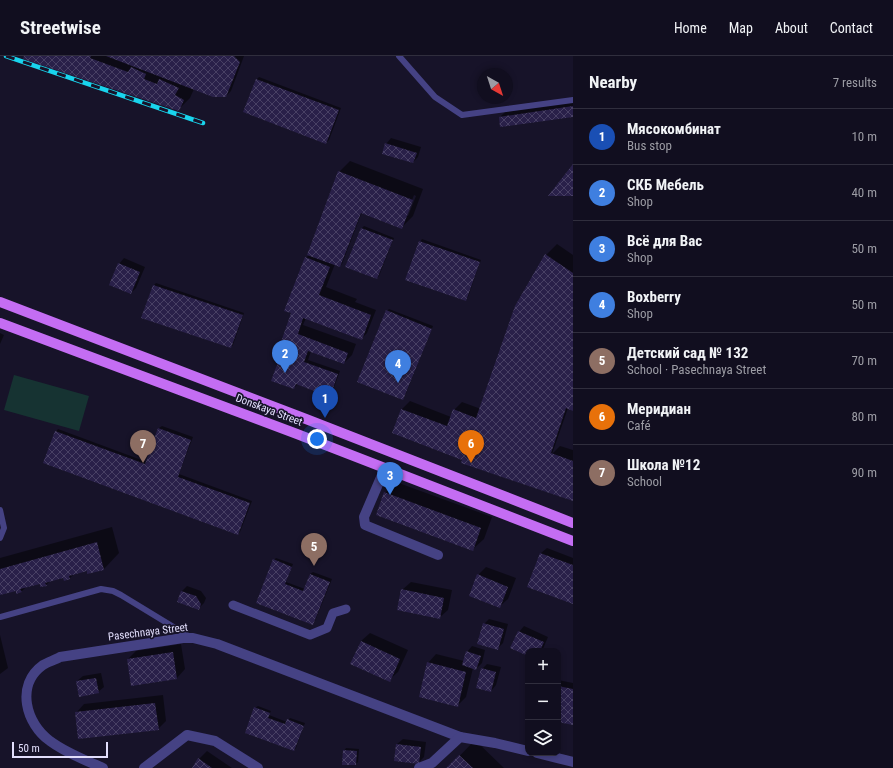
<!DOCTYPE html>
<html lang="en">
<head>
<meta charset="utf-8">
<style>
	body { margin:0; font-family:"Roboto Condensed",sans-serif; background:#1a1728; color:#f1f3f6 }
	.controls { position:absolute; right:12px; bottom:12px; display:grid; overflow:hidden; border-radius:8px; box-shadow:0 2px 6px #0003 }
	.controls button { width:36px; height:36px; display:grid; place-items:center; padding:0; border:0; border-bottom:1px solid #302e3d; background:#110e1f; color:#f1f3f6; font:20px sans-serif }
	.compass { position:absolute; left:477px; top:12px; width:36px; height:36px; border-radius:50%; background:#110e1f; box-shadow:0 2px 6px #0003; rotate:141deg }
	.scale { position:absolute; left:12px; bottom:10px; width:96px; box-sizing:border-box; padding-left:4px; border:2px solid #e2defc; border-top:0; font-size:11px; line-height:14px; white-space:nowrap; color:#e2defc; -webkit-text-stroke:3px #171329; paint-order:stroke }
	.you { position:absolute; left:317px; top:383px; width:14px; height:14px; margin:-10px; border:3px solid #fff; border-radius:50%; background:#1a73e8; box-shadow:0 0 0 6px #1a73e833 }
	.badge { display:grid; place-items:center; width:26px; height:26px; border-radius:50%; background:#0b8043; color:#fff; font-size:13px; font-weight:700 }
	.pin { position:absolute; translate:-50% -33px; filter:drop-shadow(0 1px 2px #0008) }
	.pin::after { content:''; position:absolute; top:21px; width:14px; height:12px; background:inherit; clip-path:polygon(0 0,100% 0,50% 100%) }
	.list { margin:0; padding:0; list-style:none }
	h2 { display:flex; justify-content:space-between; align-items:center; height:52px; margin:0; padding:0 16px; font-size:17px }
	h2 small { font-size:13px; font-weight:400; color:#9c9ca4 }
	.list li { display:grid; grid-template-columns:26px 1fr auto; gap:12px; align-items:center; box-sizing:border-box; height:56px; padding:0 16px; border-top:1px solid #302e3d }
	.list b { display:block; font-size:15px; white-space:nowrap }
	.list p { margin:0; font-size:13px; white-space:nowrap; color:#9c9ca4 }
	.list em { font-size:13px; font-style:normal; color:#9c9ca4 }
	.icon { flex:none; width:22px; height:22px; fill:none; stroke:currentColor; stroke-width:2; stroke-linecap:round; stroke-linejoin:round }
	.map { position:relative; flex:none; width:573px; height:712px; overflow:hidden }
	header { display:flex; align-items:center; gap:24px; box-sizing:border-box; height:56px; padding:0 20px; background:#110e1f; border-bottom:1px solid #302e3d }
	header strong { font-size:19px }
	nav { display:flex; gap:22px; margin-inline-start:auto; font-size:14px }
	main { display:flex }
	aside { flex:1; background:#110e1f }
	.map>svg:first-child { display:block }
</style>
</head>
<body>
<header>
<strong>Streetwise</strong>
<nav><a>Home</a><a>Map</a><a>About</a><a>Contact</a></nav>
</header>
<main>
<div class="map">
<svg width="573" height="712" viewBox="0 0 573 712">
	<defs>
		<pattern id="building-cross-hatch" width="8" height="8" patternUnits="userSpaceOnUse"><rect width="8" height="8" fill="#292049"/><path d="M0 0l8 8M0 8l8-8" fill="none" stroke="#484064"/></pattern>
	</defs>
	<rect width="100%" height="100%" fill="#171329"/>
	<path fill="#163332" d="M 14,319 L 89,340 L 79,375 L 4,354 Z"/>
	<path fill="#0007" fill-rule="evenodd" d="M 25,0 L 244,0 L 231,35 L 226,40 L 194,33 L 190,42 L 179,53 Z
		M 259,21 L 341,52 L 329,84 L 326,87 L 244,56 L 257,23 Z
		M 573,43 L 573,60 L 500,61 L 508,53 Z
		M 391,82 L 421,91 L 418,101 L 413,106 L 386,88 Z
		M 350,105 L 423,133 L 413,160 L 402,171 L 362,156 L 342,208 L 340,210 L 335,208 L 326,231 L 357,243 L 355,246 L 376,254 L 367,277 L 361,283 L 306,262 L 303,269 L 356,288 L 352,299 L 344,307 L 311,295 L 308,304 L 340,315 L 332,337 L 330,339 L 298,328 L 294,332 L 285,288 L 306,202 L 309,199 L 339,116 ZM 414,139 L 416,140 L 408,160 L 406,160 Z
		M 364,170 L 394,182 L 379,220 L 377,222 L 362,172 Z
		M 422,183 L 481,204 L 468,241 L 466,244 L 420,186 Z
		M 557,188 L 573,199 L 573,354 L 568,352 L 552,398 L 560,390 L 573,394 L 573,445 L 463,403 L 401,354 L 410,345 L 451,361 L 454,354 L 462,346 L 481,353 L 546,199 Z
		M 124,202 L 145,211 L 136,232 L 131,237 L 119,208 Z
		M 156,227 L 244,257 L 233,289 L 231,291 L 154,229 Z
		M 389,253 L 433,270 L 405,340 L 403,343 L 387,255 Z
		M 0,277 L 4,279 L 0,288 Z
		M 162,370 L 193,381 L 179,418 L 252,445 L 240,476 L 237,478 L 56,376 L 58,373 L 147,406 L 159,372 Z
		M 396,426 L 492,461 L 484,483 L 473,493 L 385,437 Z
		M 112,471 L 119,497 L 104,513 L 87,514 L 74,518 L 70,522 L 64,524 L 64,520 L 51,524 L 46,529 L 41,530 L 41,527 L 26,531 L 21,536 L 17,533 L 2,537 L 0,539 L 0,502 Z
		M 547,492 L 573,502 L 573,547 L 529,531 L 541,497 Z
		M 276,502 L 293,508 L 286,526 L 305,533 L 310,518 L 313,516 L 332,523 L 315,565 L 313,568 L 257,546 L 274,504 Z
		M 486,511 L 516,522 L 508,543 L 499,551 L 478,519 Z
		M 411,526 L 452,534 L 448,554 L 439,562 L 402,534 Z
		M 187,530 L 201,535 L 206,542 L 204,547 L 199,552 L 182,535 Z
		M 489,563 L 508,568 L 503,587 L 497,593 L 484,568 Z
		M 524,570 L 548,581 L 542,595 L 528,595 L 528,599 L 519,576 Z
		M 370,577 L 408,594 L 398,616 L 389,624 L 351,607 L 361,585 Z
		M 0,579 L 8,612 L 0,618 Z
		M 181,588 L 185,613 L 177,622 L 128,603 L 136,595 Z
		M 472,590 L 485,594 L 482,607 L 476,613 L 473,612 L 466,641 L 457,650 L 428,607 L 436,598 L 464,605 L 467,596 Z
		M 487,608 L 501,611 L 496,629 L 491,635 L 482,613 Z
		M 101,617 L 104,631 L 98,636 L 77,625 L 83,620 Z
		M 558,624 L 573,627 L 573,668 L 558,665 Z
		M 163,639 L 166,665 L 158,673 L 76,657 L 84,648 Z
		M 258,650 L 271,655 L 269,659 L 287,666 L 290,662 L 305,667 L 296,692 L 294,694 L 255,652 Z
		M 403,683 L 426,686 L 424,701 L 418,707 L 397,688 Z
		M 475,684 L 504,712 L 448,712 Z
		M 346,692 L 359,693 L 358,706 L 356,708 L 344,695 Z
		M 207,695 L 232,712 L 193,712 L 199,703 Z"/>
	<path fill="url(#building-cross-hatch)" d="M 24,0 L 91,0 L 90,2 L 128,16 L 131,11 L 146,18 L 144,23 L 157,28 L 159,23 L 179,32 L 175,39 L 184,44 L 179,55 L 23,3 Z
		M 106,0 L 234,0 L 240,6 L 226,41 L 213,41 Z
		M 256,23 L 339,54 L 326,88 L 243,56 Z
		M 573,50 L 573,61 L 500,71 L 499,61 Z
		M 385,87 L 417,97 L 413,107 L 382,98 Z
		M 573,108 L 573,140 L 548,140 Z
		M 338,115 L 413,144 L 402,173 L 361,157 L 340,211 L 307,199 Z
		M 361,172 L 393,184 L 377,223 L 345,211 Z
		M 419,185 L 480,206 L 466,245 L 405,224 Z
		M 545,198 L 573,217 L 573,355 L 566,352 L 551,397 L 573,405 L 573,445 L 461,407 L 462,404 L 392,377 L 401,353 L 447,370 L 453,353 L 476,362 L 515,250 Z
		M 305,201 L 330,211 L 319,239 L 371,259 L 362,284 L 303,262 L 298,278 L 348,297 L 344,308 L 308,295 L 304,306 L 338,318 L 330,341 L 296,328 L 294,333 L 271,325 L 285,287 L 281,286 L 291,257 L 284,255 Z
		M 118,207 L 140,216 L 131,238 L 109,229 Z
		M 153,229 L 243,259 L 231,292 L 141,262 Z
		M 386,254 L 432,273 L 403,344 L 357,326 Z
		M 158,372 L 191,384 L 178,421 L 250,447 L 238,479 L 43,407 L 55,375 L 145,408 Z
		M 384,436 L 481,472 L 473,495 L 376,459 Z
		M 97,486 L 104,514 L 87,518 L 87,515 L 69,520 L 70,523 L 64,525 L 63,522 L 45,527 L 47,530 L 40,531 L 40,528 L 20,533 L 22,536 L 16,538 L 16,535 L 0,539 L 0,513 Z
		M 540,497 L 573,509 L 573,548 L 527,531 Z
		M 273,503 L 292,511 L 285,528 L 303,535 L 310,518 L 330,526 L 313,569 L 256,547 Z
		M 477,518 L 508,531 L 500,552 L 469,540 Z
		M 401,533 L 444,542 L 440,563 L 397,554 Z
		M 181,535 L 196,540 L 201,548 L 199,554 L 177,546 Z
		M 483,567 L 504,573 L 498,594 L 477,588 Z
		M 518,575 L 544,586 L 540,595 L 528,595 L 528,600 L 510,592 Z
		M 361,585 L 400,603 L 390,626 L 350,608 Z
		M 466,595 L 481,600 L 476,614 L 462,609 Z
		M 173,596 L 177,623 L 131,630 L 127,603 Z
		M 427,606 L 466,616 L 458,651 L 419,641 Z
		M 481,612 L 496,616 L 491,636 L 476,632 Z
		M 96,622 L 99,637 L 79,641 L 76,625 Z
		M 558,630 L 573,633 L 573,669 L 558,666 Z
		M 155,647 L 159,674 L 78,683 L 75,656 Z
		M 254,651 L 270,657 L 268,662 L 285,668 L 287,663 L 304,670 L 294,695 L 245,677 Z
		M 396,688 L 421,691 L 419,708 L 394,705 Z
		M 343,694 L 357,695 L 356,709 L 342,709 Z
		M 459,699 L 473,712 L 446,712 Z
		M 198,702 L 212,712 L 192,712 Z"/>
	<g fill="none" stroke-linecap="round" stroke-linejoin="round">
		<path stroke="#454284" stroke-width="6" d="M 399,0 L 435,41 L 462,59 L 573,44
			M 0,454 L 4,472 L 0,482
			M 0,561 L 101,533 L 113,535 L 121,539 L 190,581"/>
		<path stroke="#454284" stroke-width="9" d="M 233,549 L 310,579 L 327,572 L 333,557 L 346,553"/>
		<path stroke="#454284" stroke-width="10" d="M 385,412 L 364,461 L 365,469 L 438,499
			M 103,712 C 85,704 66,697 50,685 C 26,668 15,629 43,609 C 48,606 55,604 60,601 L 183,582 L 193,582 L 217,588 L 460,681"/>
		<path stroke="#454284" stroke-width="10" d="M 537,697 L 573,706
			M 144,712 L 187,679 L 215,685 L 258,712
			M 419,712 L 432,707 L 460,681 L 495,687 L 528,695"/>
		<path stroke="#c46df3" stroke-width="10" d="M 0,246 L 306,363 L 573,467
			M 0,267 L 297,378 L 573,485"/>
		<g stroke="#19d4ed" stroke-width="4.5">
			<path id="rail" d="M 6,0 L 203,67"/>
		</g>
		<use href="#rail" stroke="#171329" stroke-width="3" stroke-dasharray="9" stroke-linecap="butt"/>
	</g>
	<g text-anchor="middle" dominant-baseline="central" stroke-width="3.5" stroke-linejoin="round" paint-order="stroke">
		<g font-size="11" fill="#e2defc" stroke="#171329">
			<text transform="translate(269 354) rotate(21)">Donskaya Street</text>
			<text transform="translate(148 576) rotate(-7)">Pasechnaya Street</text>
		</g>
	</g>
</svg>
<div class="controls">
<button>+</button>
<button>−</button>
<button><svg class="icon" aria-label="layers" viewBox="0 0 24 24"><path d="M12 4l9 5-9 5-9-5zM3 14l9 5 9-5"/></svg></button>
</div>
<svg class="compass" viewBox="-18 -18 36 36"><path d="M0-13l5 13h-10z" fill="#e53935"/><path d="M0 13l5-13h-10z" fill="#9c9ca4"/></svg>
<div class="scale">50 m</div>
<div class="you"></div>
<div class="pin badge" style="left:325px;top:362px;background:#1a4fb4">1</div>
<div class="pin badge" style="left:285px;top:317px;background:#3f7fe0">2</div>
<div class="pin badge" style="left:390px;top:439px;background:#3f7fe0">3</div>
<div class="pin badge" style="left:398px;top:327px;background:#3f7fe0">4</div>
<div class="pin badge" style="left:314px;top:510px;background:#8d6e63">5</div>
<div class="pin badge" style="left:471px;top:407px;background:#e8710a">6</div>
<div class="pin badge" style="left:143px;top:407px;background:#8d6e63">7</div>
</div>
<aside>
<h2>Nearby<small>7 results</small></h2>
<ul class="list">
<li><span class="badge" style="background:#1a4fb4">1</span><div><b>Мясокомбинат</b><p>Bus stop</p></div><em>10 m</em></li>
<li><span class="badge" style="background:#3f7fe0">2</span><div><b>СКБ Мебель</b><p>Shop</p></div><em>40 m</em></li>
<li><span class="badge" style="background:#3f7fe0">3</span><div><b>Всё для Вас</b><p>Shop</p></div><em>50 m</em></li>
<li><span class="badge" style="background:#3f7fe0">4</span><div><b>Boxberry</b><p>Shop</p></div><em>50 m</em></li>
<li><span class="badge" style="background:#8d6e63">5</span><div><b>Детский сад № 132</b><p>School · Pasechnaya Street</p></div><em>70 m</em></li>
<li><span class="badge" style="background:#e8710a">6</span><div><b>Меридиан</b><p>Café</p></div><em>80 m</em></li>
<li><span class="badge" style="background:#8d6e63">7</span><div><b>Школа №12</b><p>School</p></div><em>90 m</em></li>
</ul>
</aside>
</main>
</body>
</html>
